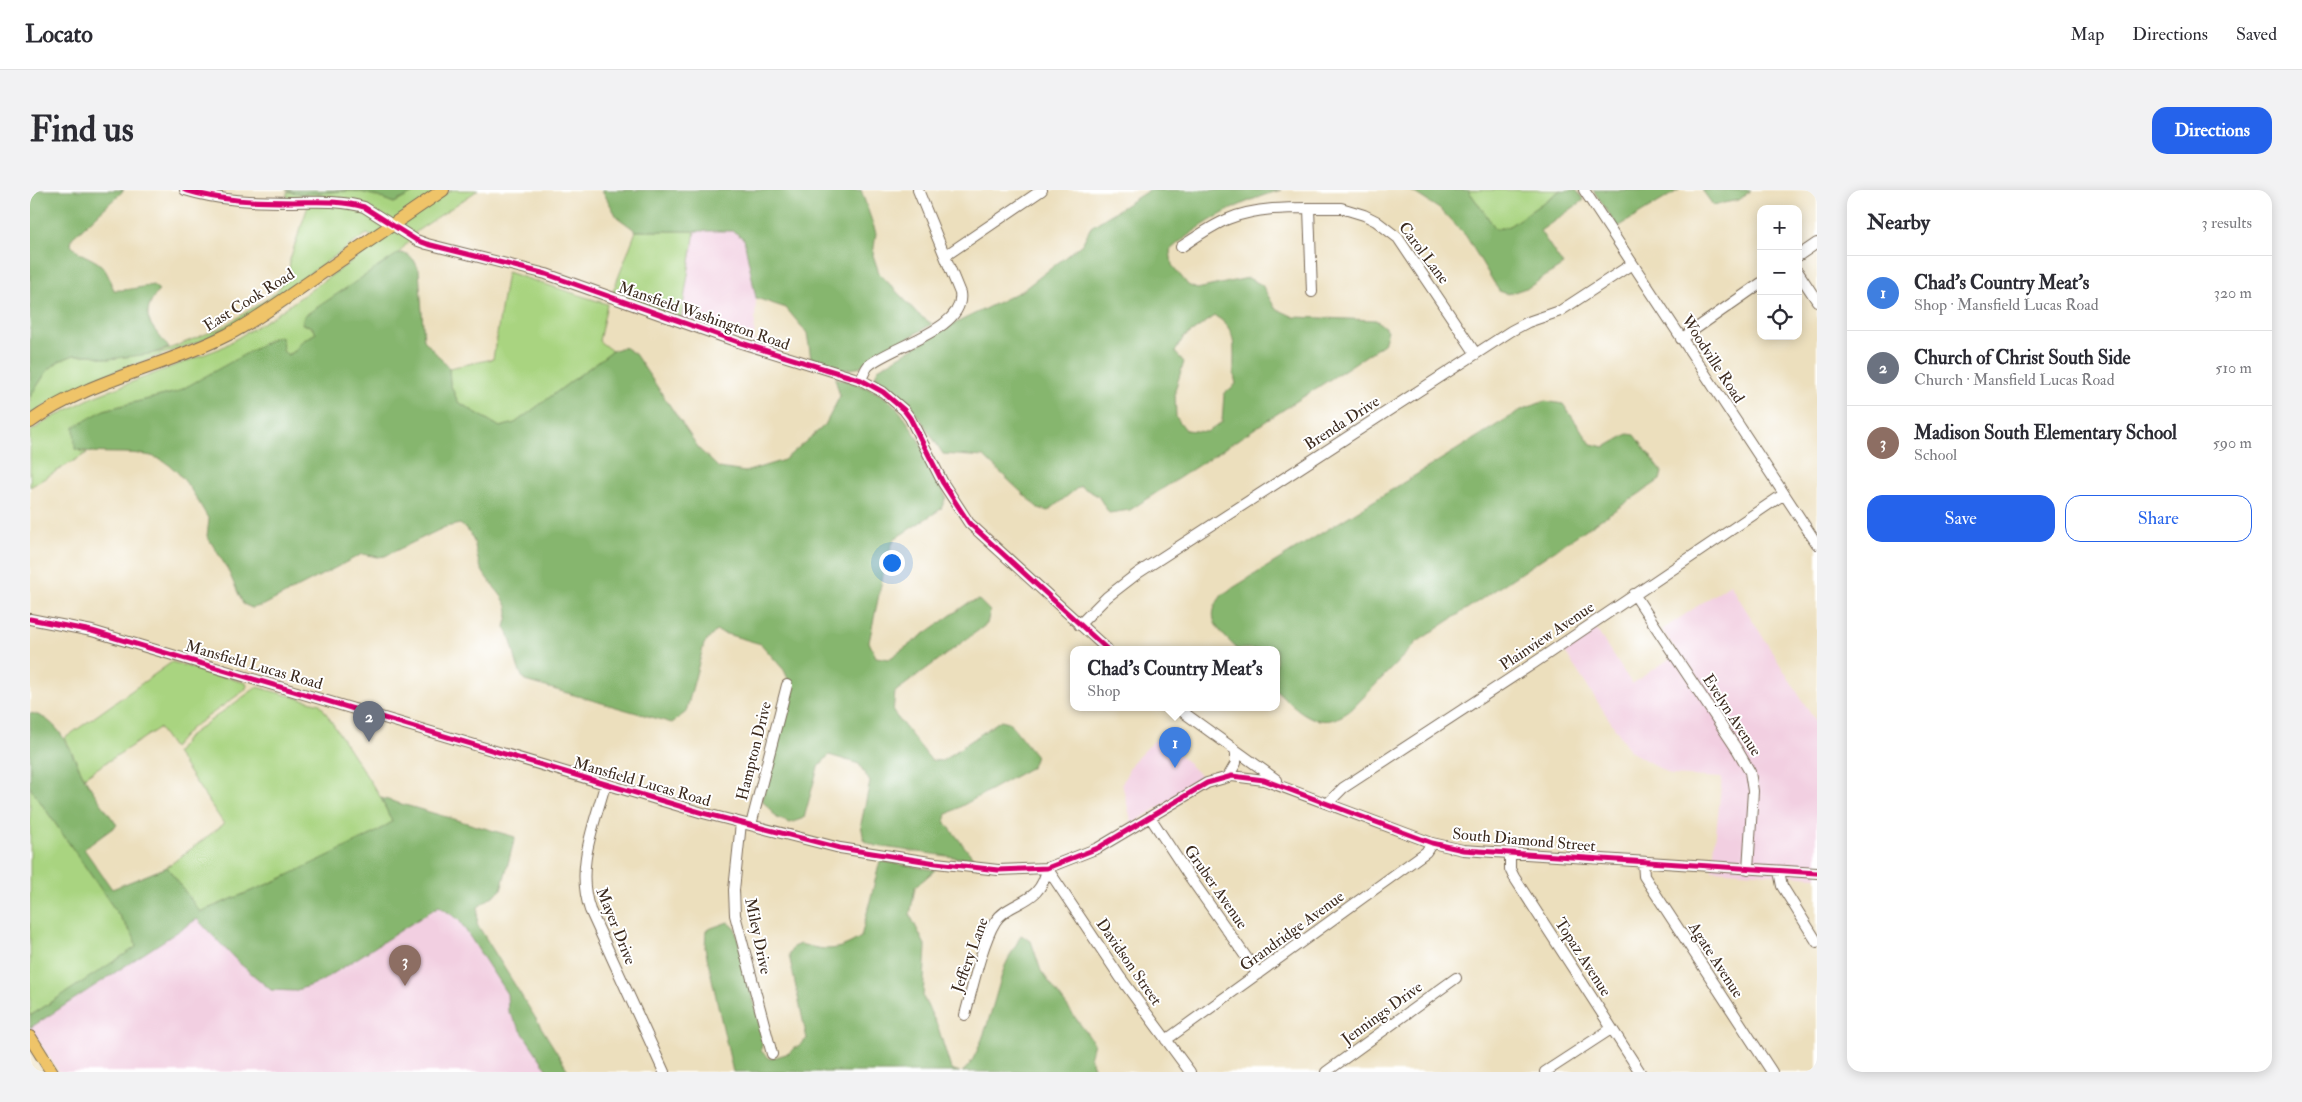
<!DOCTYPE html>
<html lang="en">
<head>
<meta charset="utf-8">
<style>
	body { margin:0; font-family:"IM FELL Double Pica",serif; background:#f2f2f3; color:#2b2b33 }
	.controls { position:absolute; right:15px; top:15px; display:grid; overflow:hidden; border-radius:10px; box-shadow:0 2px 12px #0003 }
	.controls button { width:45px; height:45px; display:grid; place-items:center; padding:0; border:0; border-bottom:1px solid #e1e1e2; background:#fff; color:#2b2b33; font:25px sans-serif }
	.you { position:absolute; left:861px; top:372px; width:18px; height:18px; margin:-12px; border:4px solid #fff; border-radius:50%; background:#1a73e8; box-shadow:0 0 0 8px #1a73e833 }
	.badge { display:grid; place-items:center; width:32px; height:32px; border-radius:50%; background:#2563eb; color:#fff; font-size:16px; font-weight:700 }
	.pin { position:absolute; translate:-50% -41px; filter:drop-shadow(0 1px 2px #0008) }
	.pin::after { content:''; position:absolute; top:26px; width:18px; height:15px; background:inherit; clip-path:polygon(0 0,100% 0,50% 100%) }
	.popup { position:absolute; left:1040px; top:456px; width:210px; height:65px; box-sizing:border-box; display:grid; place-content:center; border-radius:10px; background:#fff; filter:drop-shadow(0 1px 4px #0005); font-size:16px; white-space:nowrap; color:#7c7c81 }
	.popup b { font-size:19px; color:#2b2b33 }
	.popup::after { content:''; position:absolute; left:50%; top:100%; margin-left:-10px; border:10px solid transparent; border-top-color:#fff }
	.list { margin:0; padding:0; list-style:none }
	h2 { display:flex; justify-content:space-between; align-items:center; height:65px; margin:0; padding:0 20px; font-size:21px }
	h2 small { font-size:16px; font-weight:400; color:#7c7c81 }
	.list li { display:grid; grid-template-columns:32px 1fr auto; gap:15px; align-items:center; box-sizing:border-box; height:75px; padding:0 20px; border-top:1px solid #e1e1e2 }
	.list b { display:block; font-size:19px; white-space:nowrap }
	.list p { margin:0; font-size:16px; white-space:nowrap; color:#7c7c81 }
	.list em { font-size:16px; font-style:normal; color:#7c7c81 }
	.actions { display:flex; gap:10px; padding:15px 20px }
	.actions a { flex:1; padding:11px 0; border:1px solid #2563eb; border-radius:15px; text-align:center; font-size:18px; color:#2563eb }
	.actions .main { background:#2563eb; color:#fff }
	.icon { flex:none; width:28px; height:28px; fill:none; stroke:currentColor; stroke-width:2; stroke-linecap:round; stroke-linejoin:round }
	.map { position:relative; flex:none; width:1787px; height:882px; overflow:hidden; border-radius:15px }
	header { display:flex; align-items:center; gap:30px; box-sizing:border-box; height:70px; padding:0 25px; background:#fff; border-bottom:1px solid #e1e1e2 }
	header strong { font-size:24px }
	nav { display:flex; gap:28px; margin-inline-start:auto; font-size:18px }
	.intro { display:flex; align-items:center; justify-content:space-between; box-sizing:border-box; height:120px; padding:0 30px }
	h1 { margin:0; font-size:35px }
	.button { padding:12px 22px; border-radius:15px; background:#2563eb; color:#fff; font-size:18px; font-weight:700 }
	main { display:flex; gap:30px; padding:0 30px }
	aside { flex:1; background:#fff; border-radius:15px; box-shadow:0 2px 12px #0003 }
	.map>svg:first-child { display:block }
</style>
</head>
<body>
<header>
<strong>Locato</strong>
<nav><a>Map</a><a>Directions</a><a>Saved</a></nav>
</header>
<div class="intro"><h1>Find us</h1><a class="button">Directions</a></div>
<main>
<div class="map">
<svg width="1787" height="882" viewBox="0 0 1787 882">
	<rect width="100%" height="100%" fill="#fff"/>
	<filter id="ink" filterUnits="userSpaceOnUse"><feTurbulence type="fractalNoise" baseFrequency=".02" numOctaves="2"/><feDisplacementMap in="SourceGraphic" scale="10" xChannelSelector="R" yChannelSelector="G"/><feConvolveMatrix kernelMatrix="1 2 1 2 8 2 1 2 1" color-interpolation-filters="sRGB"/></filter>
	<filter id="wash" filterUnits="userSpaceOnUse"><feTurbulence type="fractalNoise" baseFrequency=".0096" numOctaves="4" result="noise"/><feDisplacementMap in="SourceGraphic" scale="20" xChannelSelector="R" yChannelSelector="G"/><feGaussianBlur stdDeviation="1.12" result="paint"/><feColorMatrix in="noise" values="0 0 0 0 0 0 0 0 0 0 0 0 0 0 0 0 0 1.4 0 .05"/><feComposite in="paint" operator="in"/></filter>
	<g filter="url(#wash)">
		<rect width="100%" height="100%" fill="#ecdfbd"/>
		<path fill="#f2cfe1" d="M 665,41 L 703,41 L 714,49 L 726,108 L 724,153 L 651,128 Z
			M 1700,394 L 1787,534 L 1787,687 L 1682,680 L 1692,588 L 1641,585 L 1600,561 L 1532,458 L 1564,436 L 1602,494 L 1648,463 L 1632,440 Z
			M 1132,547 L 1174,589 L 1102,634 L 1092,594 L 1102,573 L 1123,552 Z
			M 409,716 L 429,730 L 477,804 L 478,821 L 519,882 L 29,882 L 0,838 L 167,729 L 208,772 L 241,799 L 290,792 Z"/>
		<path fill="#a9d480" stroke="#727f4f" d="M 389,0 L 405,0 L 388,22 L 421,0 L 448,0 L 387,41 L 369,63 L 274,135 L 280,136 L 286,143 L 271,152 L 265,161 L 256,165 L 253,161 L 251,153 L 242,148 L 211,168 L 147,202 L 74,220 L 45,259 L 57,263 L 0,297 L 0,242 L 16,231 L 63,207 L 191,158 L 247,124 L 351,50 L 337,44 L 231,117 L 199,137 L 168,152 L 60,190 L 0,224 L 0,207 L 17,181 L 29,171 L 44,165 L 62,165 L 78,169 L 131,162 L 191,138 L 237,109 L 248,100 L 259,84 L 260,69 L 278,16 L 257,8 L 257,2 L 323,1 L 341,4 L 364,13 Z
			M 1438,0 L 1531,0 L 1478,37 L 1466,39 Z
			M 606,41 L 665,41 L 651,128 L 582,104 Z
			M 477,82 L 577,114 L 569,151 L 582,161 L 485,233 L 470,237 L 428,212 L 420,194 L 419,178 L 463,169 Z
			M 142,472 L 216,493 L 217,496 L 215,500 L 160,539 L 143,558 L 129,538 L 54,587 L 35,548 Z
			M 227,497 L 290,514 L 351,608 L 362,632 C 303,670 235,695 170,722 L 137,677 L 194,634 L 146,563 L 159,546 Z
			M 0,597 L 104,747 L 106,758 L 0,826 Z"/>
		<path fill="#86b66e" stroke="#607046" fill-rule="evenodd" d="M 0,0 L 94,0 L 42,48 L 41,55 C 48,65 62,67 71,75 C 78,82 80,91 84,100 C 94,101 112,97 123,95 L 129,100 C 108,128 120,133 139,158 L 121,164 L 78,169 L 62,165 L 44,165 L 29,171 L 17,181 L 0,207 Z
			M 256,0 L 389,0 L 364,13 C 351,8 337,2 323,1 C 304,0 271,8 256,0 Z
			M 572,0 L 831,0 L 846,43 L 843,65 L 849,83 L 889,125 L 902,134 L 827,178 L 803,181 L 781,168 L 777,143 L 756,118 L 726,108 L 714,49 L 703,41 L 606,41 L 587,27 Z
			M 1119,0 L 1251,0 C 1211,11 1172,32 1140,60 L 1142,75 L 1158,95 L 1167,99 L 1218,88 L 1232,95 L 1245,118 L 1264,127 L 1346,130 L 1358,140 L 1354,154 L 1100,320 L 1079,323 L 1068,306 L 1050,296 L 1018,321 L 1008,318 L 954,267 L 913,264 C 900,244 889,224 872,207 C 863,198 851,197 845,186 L 848,179 L 924,134 L 993,100 L 1052,54 L 1061,37 ZM 1185,126 C 1214,142 1199,168 1206,194 L 1194,204 L 1192,232 L 1177,242 L 1156,240 L 1146,227 L 1145,200 L 1154,172 L 1145,162 L 1153,148 Z
			M 1380,0 L 1438,0 L 1466,39 L 1478,37 L 1531,0 L 1546,0 L 1554,10 L 1510,41 L 1533,75 L 1499,97 L 1478,104 L 1469,101 L 1436,46 L 1411,20 Z
			M 1563,0 L 1649,0 L 1588,37 Z
			M 1672,0 L 1721,0 L 1709,10 L 1683,15 Z
			M 369,63 L 377,64 L 384,70 L 389,80 L 394,150 L 419,178 L 420,194 L 428,212 L 470,237 L 485,233 L 582,161 L 594,157 L 605,164 L 670,260 L 689,278 L 715,282 L 754,270 L 795,235 L 810,206 L 805,188 C 822,192 841,198 856,208 C 881,226 903,279 916,307 L 911,319 L 864,349 L 856,371 L 839,452 L 846,467 L 859,469 L 938,413 L 949,410 L 960,421 L 957,434 L 865,502 L 863,522 L 901,570 L 912,571 L 971,530 L 979,532 L 1006,566 L 1002,577 L 917,624 L 915,632 L 945,670 L 846,656 L 834,651 L 831,634 L 840,592 L 829,574 L 799,565 L 788,577 L 774,628 L 760,633 L 747,628 L 732,610 L 760,493 L 754,480 L 731,454 L 686,441 L 674,454 L 656,522 L 642,533 L 495,491 C 484,476 485,454 475,437 C 477,429 480,421 476,414 C 470,401 457,392 451,378 C 443,360 449,347 430,334 L 415,337 L 355,366 L 348,367 L 332,364 L 234,415 L 222,418 L 213,414 L 197,378 L 177,346 L 179,330 C 165,306 149,273 121,266 C 98,260 70,266 45,259 L 44,237 L 74,220 L 147,202 L 246,147 L 252,148 L 253,161 L 258,165 L 265,161 L 271,152 L 286,143 L 281,136 L 272,134 L 274,126 Z
			M 1515,211 L 1533,214 L 1561,254 L 1575,257 L 1598,244 L 1605,245 L 1632,282 L 1630,290 L 1387,452 L 1322,519 C 1290,545 1270,522 1246,500 L 1246,459 L 1207,459 C 1189,440 1172,429 1193,404 L 1491,220 Z
			M 0,523 C 31,528 40,563 54,587 C 64,604 76,620 87,635 L 54,659 L 82,699 L 137,677 L 170,722 L 248,690 L 341,645 L 362,632 L 351,608 L 485,647 L 471,700 L 448,717 L 447,734 L 539,882 L 519,882 L 478,821 L 477,804 L 429,730 L 409,716 L 290,792 L 264,801 L 241,800 L 208,772 L 167,729 L 0,838 L 0,826 L 106,757 L 104,747 L 0,597 Z
			M 850,671 L 905,680 L 885,697 L 880,725 L 896,757 L 893,807 L 908,837 L 921,879 L 930,882 L 703,882 L 675,758 L 676,740 L 698,732 L 705,738 L 733,847 L 731,861 L 740,869 L 759,863 L 777,849 L 759,765 L 763,757 L 770,754 C 796,761 807,762 831,747 Z
			M 991,745 L 1001,751 L 1011,781 L 1064,853 L 1060,868 L 1066,882 L 932,882 C 952,869 966,800 975,776 C 979,766 986,756 991,745 Z"/>
	</g>
	<g filter="url(#ink)">
		<g fill="none" stroke-linecap="round" stroke-linejoin="round">
			<g stroke="#796956" stroke-width="12">
				<path id="minor" d="M 155,0 C 191,11 225,12 262,12 C 286,12 311,10 334,17 L 386,50 L 397,54 L 516,84 L 708,152 L 831,190 L 853,202 L 874,220 L 880,228 L 913,293 L 939,333 L 1077,459
					M 1554,0 L 1787,354
					M 1279,18 L 1282,102
					M 1151,57 C 1166,47 1181,36 1198,29 C 1229,16 1268,18 1301,18 L 1311,18 L 1334,25 L 1346,31 L 1368,48 L 1446,164
					M 915,66 L 1012,0
					M 1768,66 L 1787,53
					M 1768,82 L 1787,111
					M 1651,149 L 1731,93
					M 831,190 C 833,185 835,180 838,176 C 860,156 936,140 930,103 L 888,0
					M 1604,404 L 1708,561 L 1720,582 L 1723,601 L 1718,679
					M 0,429 L 62,441 L 673,623 L 810,658 L 906,673 L 968,680 L 1017,678 L 1068,658 L 1177,593 L 1202,586 L 1234,590 L 1402,653 L 1433,660 L 1787,683
					M 1049,435 L 1077,407 L 1108,383 L 1481,141 L 1498,132 L 1530,121 L 1602,74
					M 1146,517 L 1247,590
					M 1198,587 L 1206,573 L 1206,562
					M 575,595 C 564,636 545,678 560,720 L 634,882
					M 1298,613 L 1313,598 L 1504,473 L 1754,304
					M 1120,627 L 1157,683 L 1228,784
					M 711,633 L 704,700 L 705,725 L 742,864
					M 721,635 L 757,495
					M 1480,665 L 1480,679 L 1484,687 L 1610,882
					M 1613,672 L 1614,686 L 1742,882
					M 1017,678 L 1090,787 L 1160,882
					M 1749,681 L 1752,696 L 1787,752
					M 935,825 C 942,800 952,753 965,732 C 980,709 1011,716 1017,678
					M 1136,850 L 1396,662 L 1402,653
					M 1296,882 L 1426,788
					M 1515,882 L 1581,839"/>
			</g>
			<g stroke="#796956" stroke-width="14">
				<path id="major" d="M 0,232 C 60,189 132,178 197,145 C 227,130 254,109 282,90 C 326,60 369,30 413,0
					M 0,847 L 22,882"/>
			</g>
			<use href="#minor" stroke="#fff" stroke-width="10"/>
			<use href="#major" stroke="#efc469" stroke-width="12"/>
			<g stroke="#fff" stroke-width="8">
				<path id="cycleway" d="M 155,0 C 191,11 225,12 262,12 C 286,12 311,10 334,17 L 386,50 L 397,54 L 516,84 L 708,152 L 831,190 L 853,202 L 874,220 L 880,228 L 913,293 L 939,333 L 1077,459
					M 0,429 L 62,441 L 673,623 L 810,658 L 906,673 L 968,680 L 1017,678 L 1068,658 L 1177,593 L 1202,586 L 1234,590 L 1402,653 L 1433,660 L 1787,683"/>
			</g>
			<use href="#cycleway" stroke="#d6006c" stroke-width="5"/>
		</g>
	</g>
	<g text-anchor="middle" dominant-baseline="central" stroke-width="4" stroke-linejoin="round" paint-order="stroke">
		<g font-size="16" fill="#3b2a1e" stroke="#fff">
			<text transform="translate(1394 63) rotate(53)">Carol Lane</text>
			<text transform="translate(219 110) rotate(-32)">East Cook Road</text>
			<text transform="translate(674 126) rotate(19)">Mansfield Washington Road</text>
			<text transform="translate(1683 169) rotate(57)">Woodville Road</text>
			<text transform="translate(1312 233) rotate(-33)">Brenda Drive</text>
			<text transform="translate(1517 446) rotate(-34)">Plainview Avenue</text>
			<text transform="translate(224 475) rotate(16)">Mansfield Lucas Road</text>
			<text transform="translate(1702 525) rotate(57)">Evelyn Avenue</text>
			<text transform="translate(724 561) rotate(-76)">Hampton Drive</text>
			<text transform="translate(612 592) rotate(16)">Mansfield Lucas Road</text>
			<text transform="translate(1494 650) rotate(5)">South Diamond Street</text>
			<text transform="translate(1186 697) rotate(55)">Gruber Avenue</text>
			<text transform="translate(586 736) rotate(68)">Mayer Drive</text>
			<text transform="translate(1262 741) rotate(-36)">Grandridge Avenue</text>
			<text transform="translate(728 746) rotate(78)">Miley Drive</text>
			<text transform="translate(940 765) rotate(-70)">Jeffery Lane</text>
			<text transform="translate(1553 767) rotate(57)">Topaz Avenue</text>
			<text transform="translate(1686 770) rotate(57)">Agate Avenue</text>
			<text transform="translate(1099 772) rotate(55)">Davidson Street</text>
			<text transform="translate(1352 823) rotate(-36)">Jennings Drive</text>
		</g>
	</g>
</svg>
<div class="controls">
<button>+</button>
<button>−</button>
<button><svg class="icon" aria-label="locate" viewBox="0 0 24 24"><circle cx="12" cy="12" r="6"/><path d="M12 2v4M12 18v4M2 12h4M18 12h4"/></svg></button>
</div>
<div class="you"></div>
<div class="pin badge" style="left:1145px;top:578px;background:#3f7fe0">1</div>
<div class="popup"><b>Chad's Country Meat's</b>Shop</div>
<div class="pin badge" style="left:339px;top:552px;background:#6b7280">2</div>
<div class="pin badge" style="left:375px;top:796px;background:#8d6e63">3</div>
</div>
<aside>
<h2>Nearby<small>3 results</small></h2>
<ul class="list">
<li><span class="badge" style="background:#3f7fe0">1</span><div><b>Chad's Country Meat's</b><p>Shop · Mansfield Lucas Road</p></div><em>320 m</em></li>
<li><span class="badge" style="background:#6b7280">2</span><div><b>Church of Christ South Side</b><p>Church · Mansfield Lucas Road</p></div><em>510 m</em></li>
<li><span class="badge" style="background:#8d6e63">3</span><div><b>Madison South Elementary School</b><p>School</p></div><em>590 m</em></li>
</ul>
<div class="actions"><a class="main">Save</a><a>Share</a></div>
</aside>
</main>
</body>
</html>
